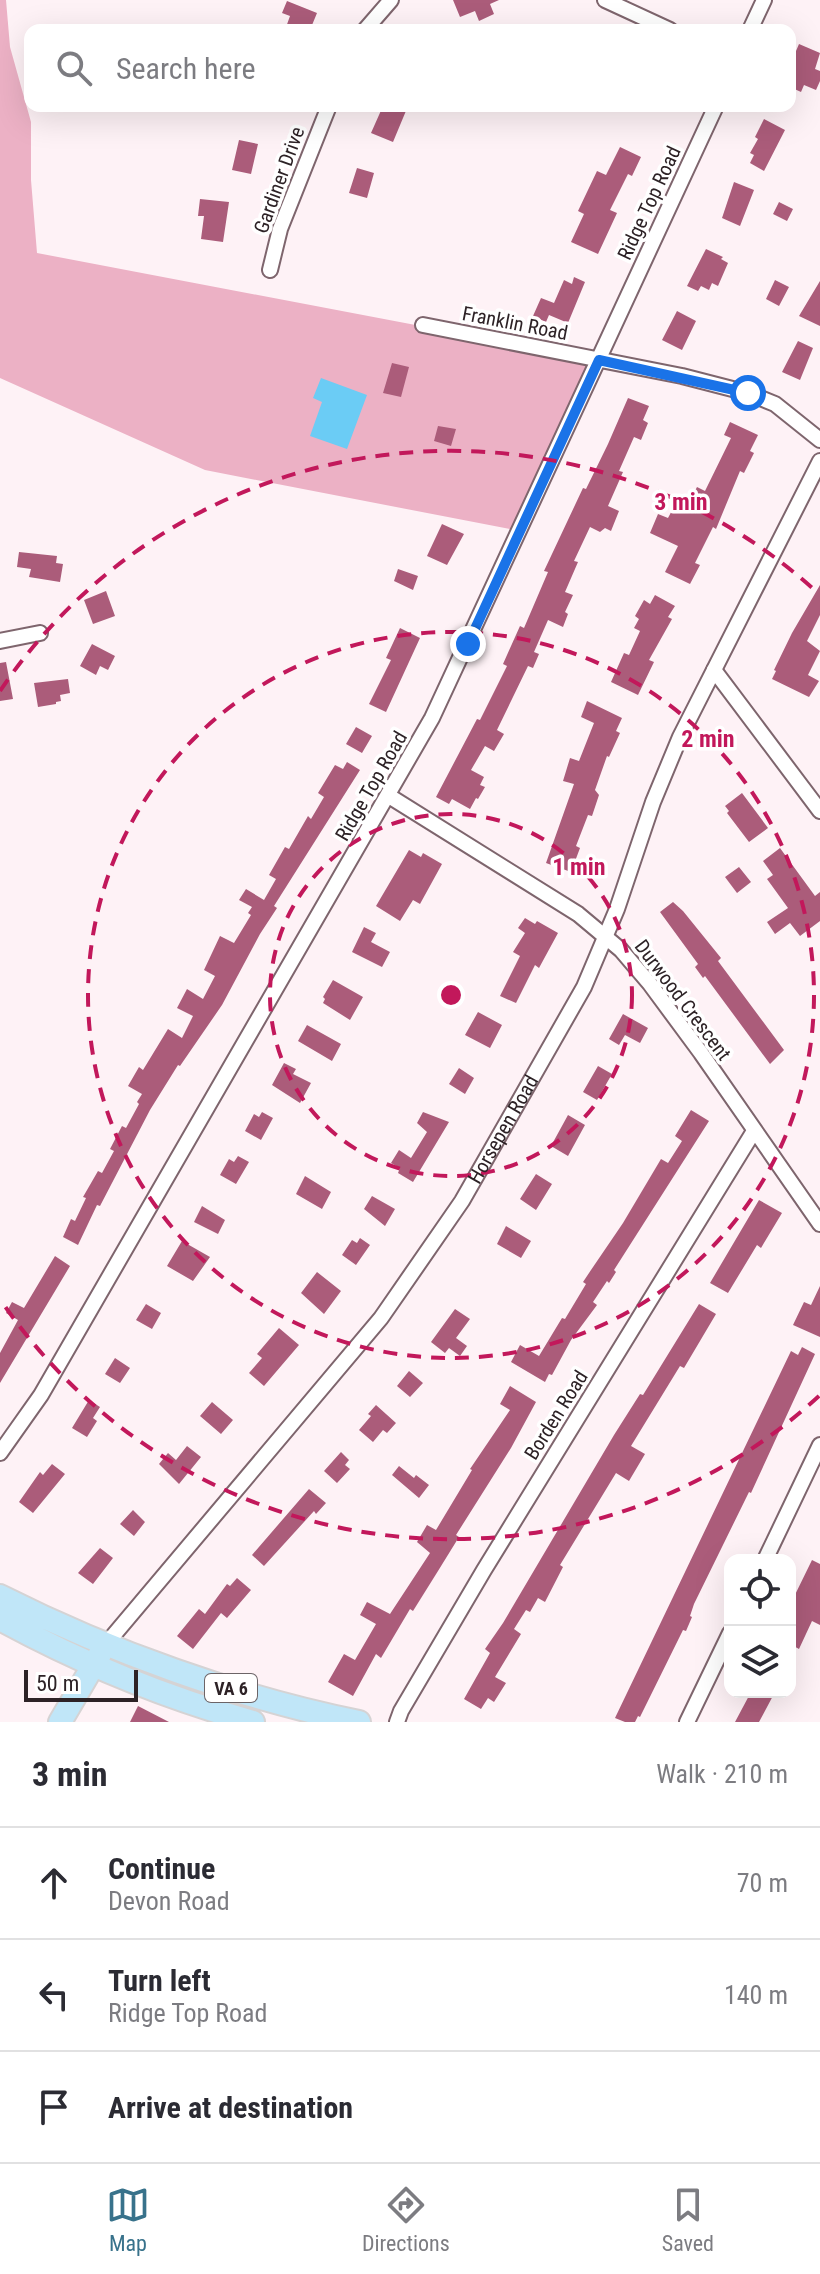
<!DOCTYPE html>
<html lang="en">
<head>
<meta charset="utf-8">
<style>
	body { margin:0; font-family:"Roboto Condensed",sans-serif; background:#f7f7f7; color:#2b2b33 }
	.controls { position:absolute; right:24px; bottom:24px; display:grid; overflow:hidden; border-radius:16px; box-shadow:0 8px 32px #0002 }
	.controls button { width:72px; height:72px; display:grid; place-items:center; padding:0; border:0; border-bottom:2px solid #e1e1e2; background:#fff; color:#2b2b33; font:40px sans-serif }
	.scale { position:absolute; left:24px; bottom:20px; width:114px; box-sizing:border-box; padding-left:8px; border:4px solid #2d2226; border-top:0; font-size:22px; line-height:28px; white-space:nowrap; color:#2d2226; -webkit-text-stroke:6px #fff; paint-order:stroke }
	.stop { position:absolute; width:24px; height:24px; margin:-18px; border:6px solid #1a73e8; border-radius:50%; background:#fff }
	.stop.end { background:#1a73e8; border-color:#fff; box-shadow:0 2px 8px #0008 }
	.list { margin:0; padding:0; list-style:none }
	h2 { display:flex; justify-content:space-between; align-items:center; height:104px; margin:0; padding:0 32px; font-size:34px }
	h2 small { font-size:26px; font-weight:400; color:#7c7c81 }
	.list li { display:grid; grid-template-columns:52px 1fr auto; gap:24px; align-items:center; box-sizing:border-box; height:112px; padding:0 32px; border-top:2px solid #e1e1e2 }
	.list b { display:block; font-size:30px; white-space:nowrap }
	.list p { margin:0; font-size:26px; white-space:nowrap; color:#7c7c81 }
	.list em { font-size:26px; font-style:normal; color:#7c7c81 }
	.icon { flex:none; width:44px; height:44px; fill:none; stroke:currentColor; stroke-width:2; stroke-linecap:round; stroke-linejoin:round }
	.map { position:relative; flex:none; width:820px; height:1722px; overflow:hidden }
	.search { position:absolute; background:#fff; box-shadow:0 8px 32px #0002; left:24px; right:24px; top:24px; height:88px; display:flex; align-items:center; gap:20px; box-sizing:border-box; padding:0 28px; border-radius:16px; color:#7c7c81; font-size:30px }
	.sheet { height:440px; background:#fff }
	nav { display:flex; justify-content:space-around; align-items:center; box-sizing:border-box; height:112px; border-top:2px solid #e1e1e2; background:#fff; font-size:22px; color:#7c7c81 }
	nav a { display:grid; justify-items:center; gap:4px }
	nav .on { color:#38728b }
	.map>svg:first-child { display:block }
</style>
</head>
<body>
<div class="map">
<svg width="820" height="1722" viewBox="0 0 820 1722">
	<rect width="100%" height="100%" fill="#fef2f6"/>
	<path fill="#ecb1c5" d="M 0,0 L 6,0 L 10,47 L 31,122 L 31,180 L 37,253 L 599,360 L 520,531 L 205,470 L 0,378 Z"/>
	<path fill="#6bccf5" d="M 321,378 L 367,395 L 347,449 L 310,436 L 322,402 L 313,398 Z"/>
	<path fill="#ab5c7a" d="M 453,0 L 499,0 L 490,4 L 494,14 L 479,21 L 475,11 L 460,17 Z
		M 287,1 L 317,13 L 310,30 L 285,30 L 290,16 L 282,13 Z
		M 799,44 L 820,53 L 815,69 L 820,71 L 820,81 L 816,90 L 804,85 L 801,92 L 790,87 L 790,65 Z
		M 383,106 L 408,106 L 393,142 L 371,133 Z
		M 764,119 L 785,130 L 764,171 L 750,163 L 754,155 L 750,153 L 758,139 L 755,137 Z
		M 239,140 L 258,144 L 251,174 L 232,170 Z
		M 620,147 L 641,157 L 632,176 L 628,174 L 610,210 L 617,213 L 598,254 L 571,242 L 584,214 L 578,211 L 597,171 L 606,175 Z
		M 357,168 L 374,173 L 367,198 L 349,193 Z
		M 734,182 L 754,190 L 740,226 L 722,218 Z
		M 200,199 L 229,202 L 223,242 L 201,239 L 204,216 L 198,216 Z
		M 779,202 L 793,209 L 787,221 L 773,214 Z
		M 706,249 L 723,257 L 721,259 L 728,263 L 718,286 L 712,283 L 709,290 L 701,286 L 698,291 L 687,286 Z
		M 574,277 L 585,282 L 568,323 L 549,315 L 546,322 L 533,316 L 541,298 L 554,303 L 564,280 L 572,284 Z
		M 775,280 L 789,287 L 779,306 L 766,299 Z
		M 820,281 L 820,326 L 799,316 Z
		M 677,311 L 696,321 L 682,350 L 662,340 Z
		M 798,341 L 813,348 L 800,380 L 782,372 Z
		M 392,363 L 409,367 L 401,397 L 383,393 Z
		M 628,398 L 649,406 L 643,420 L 648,423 L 641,440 L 634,437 L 619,471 L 623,472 L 608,506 L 619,511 L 611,531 L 605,528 L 600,532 L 590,527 L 574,561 L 578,562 L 565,592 L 573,595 L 565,612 L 568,614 L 563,627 L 548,620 L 534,652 L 539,654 L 533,668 L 528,666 L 497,730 L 504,734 L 494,751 L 485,746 L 471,770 L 484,777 L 480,785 L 485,787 L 478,799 L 476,798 L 470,809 L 452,799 L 449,804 L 436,797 L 477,719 L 480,720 L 507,666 L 503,664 L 520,626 L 524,628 L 548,572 L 544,571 L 583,488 L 586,489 L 608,444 Z
		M 730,422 L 758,435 L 750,451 L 754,453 L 744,473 L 740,471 L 716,529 L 713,527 L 695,563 L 700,565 L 690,584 L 665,572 L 678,546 L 650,533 L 658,514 L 668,518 L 677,501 L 687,506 L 697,487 L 705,491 L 731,438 L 724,435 Z
		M 438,426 L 456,429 L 451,446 L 434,441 Z
		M 442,524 L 464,534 L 447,565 L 427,556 Z
		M 19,552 L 57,556 L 56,563 L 63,564 L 60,582 L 29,577 L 31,569 L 17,567 Z
		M 398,569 L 418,576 L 413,590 L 394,581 Z
		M 820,585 L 820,615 L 807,641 L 820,651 L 808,675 L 819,681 L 809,697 L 772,679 L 776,671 L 774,670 L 792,633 Z
		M 106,591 L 115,616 L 93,624 L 84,600 Z
		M 655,595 L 675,606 L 668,617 L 672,619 L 649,660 L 654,662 L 638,695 L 611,682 L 624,653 L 629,655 L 640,631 L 634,628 L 639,619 L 635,616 L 644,600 L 650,604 Z
		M 400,628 L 420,638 L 386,712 L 369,704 L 391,660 L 386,658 Z
		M 92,644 L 115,656 L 108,670 L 100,666 L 96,675 L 80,666 Z
		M 6,662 L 13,699 L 0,701 L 0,663 Z
		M 68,679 L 70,693 L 60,695 L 61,701 L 56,702 L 56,704 L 38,707 L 34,683 Z
		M 587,701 L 622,718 L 616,731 L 620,733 L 609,757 L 607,756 L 595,790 L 599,795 L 592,816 L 588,815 L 576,846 L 580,848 L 571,872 L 546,863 L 574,784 L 563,781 L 570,758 L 579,761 L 594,723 L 581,717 Z
		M 356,727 L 372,736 L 362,753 L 346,744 Z
		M 347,762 L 360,770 L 274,906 L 277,908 L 260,934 L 222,1005 L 180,1066 L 178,1065 L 150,1110 L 100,1206 L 97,1205 L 78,1245 L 63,1237 L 71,1219 L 75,1221 L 86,1198 L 83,1197 L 98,1171 L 102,1173 L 114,1151 L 110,1149 L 122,1126 L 126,1128 L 139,1104 L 137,1102 L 142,1094 L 128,1086 L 139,1067 L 143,1070 L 168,1029 L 182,1038 L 193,1016 L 177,1008 L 187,989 L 203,999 L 215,976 L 204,970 L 220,936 L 234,943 L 251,915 L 248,913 L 252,907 L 239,900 L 246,889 L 264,900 L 276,879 L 269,875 L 285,847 L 289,849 L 308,816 L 311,819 L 324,797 L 318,793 L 335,765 L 343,769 Z
		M 742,793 L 768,828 L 749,842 L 727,813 L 729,811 L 725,806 Z
		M 780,848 L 815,896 L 820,892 L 820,921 L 800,936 L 790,923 L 775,934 L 767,922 L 788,908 L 767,879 L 773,875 L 763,861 Z
		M 409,850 L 421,857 L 423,853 L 442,864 L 420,904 L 413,900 L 400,921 L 376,906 Z
		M 739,867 L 751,882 L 737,893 L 725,877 Z
		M 673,902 L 683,911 L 721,958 L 718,961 L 784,1050 L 770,1064 L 705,976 L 703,978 L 695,967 L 698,964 L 660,912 Z
		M 525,918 L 535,924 L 537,921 L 558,933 L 539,968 L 535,965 L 516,1003 L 500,996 L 520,956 L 513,952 L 525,933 L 518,928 Z
		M 364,927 L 376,933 L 371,942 L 390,952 L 382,967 L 352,952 Z
		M 333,980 L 363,997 L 350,1020 L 323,1003 L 325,999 L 323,997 Z
		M 478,1012 L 502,1025 L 490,1048 L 465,1035 Z
		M 623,1014 L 648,1028 L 640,1043 L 625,1035 L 619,1045 L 609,1039 Z
		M 307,1025 L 341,1044 L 332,1061 L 298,1041 Z
		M 284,1063 L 296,1069 L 293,1074 L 311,1083 L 300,1103 L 272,1085 Z
		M 598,1066 L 612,1074 L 597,1100 L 583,1092 Z
		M 459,1068 L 474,1078 L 465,1094 L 449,1084 Z
		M 691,1110 L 709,1121 L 614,1270 L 616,1272 L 609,1283 L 607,1281 L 593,1302 L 597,1305 L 571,1340 L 552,1375 L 549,1374 L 545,1382 L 511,1362 L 520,1345 L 539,1356 L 562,1318 L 565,1319 L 586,1284 L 583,1282 L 591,1270 L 623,1223 L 661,1159 L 668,1163 L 682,1141 L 675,1136 Z
		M 262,1112 L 273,1118 L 261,1140 L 245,1131 L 254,1114 L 259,1117 Z
		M 423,1112 L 449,1122 L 413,1182 L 398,1173 L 400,1168 L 391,1163 L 399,1150 L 411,1158 L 427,1132 L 417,1123 Z
		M 568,1115 L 585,1125 L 568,1156 L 551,1146 Z
		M 238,1156 L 249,1162 L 236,1184 L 220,1175 L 229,1159 L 234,1162 Z
		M 536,1174 L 552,1184 L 536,1210 L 520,1199 Z
		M 305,1176 L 331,1192 L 322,1209 L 296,1194 Z
		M 372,1196 L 395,1209 L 385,1226 L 364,1209 Z
		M 759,1200 L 782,1213 L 761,1248 L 757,1245 L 728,1293 L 710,1283 Z
		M 202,1206 L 225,1220 L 218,1234 L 194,1222 Z
		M 506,1226 L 531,1241 L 521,1258 L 497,1244 Z
		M 360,1238 L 370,1245 L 356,1265 L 342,1255 L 352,1240 L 357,1243 Z
		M 182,1241 L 210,1257 L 193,1281 L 167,1266 Z
		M 55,1256 L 70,1266 L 0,1383 L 0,1353 L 18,1320 L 6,1313 L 12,1302 L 24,1308 Z
		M 317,1272 L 341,1291 L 324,1314 L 301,1293 Z
		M 820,1286 L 820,1337 L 793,1325 L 804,1302 L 811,1305 Z
		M 146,1304 L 161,1313 L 152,1329 L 136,1320 Z
		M 699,1304 L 716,1314 L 684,1368 L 680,1366 L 631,1446 L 645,1454 L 629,1481 L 616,1473 L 560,1565 L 563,1567 L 545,1602 L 538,1598 L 530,1612 L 526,1610 L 514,1629 L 521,1634 L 495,1677 L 506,1683 L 494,1702 L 488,1698 L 481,1709 L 464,1699 L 490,1653 L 485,1649 L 503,1623 L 614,1435 L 640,1394 L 643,1395 Z
		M 455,1309 L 470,1319 L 456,1338 L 467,1346 L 460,1356 L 449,1348 L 445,1353 L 431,1342 Z
		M 279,1328 L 299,1345 L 264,1386 L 249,1373 L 262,1358 L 257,1354 Z
		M 802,1347 L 815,1354 L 751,1493 L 749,1492 L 694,1604 L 690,1616 L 692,1617 L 686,1631 L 683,1630 L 640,1717 L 638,1716 L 635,1722 L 625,1722 L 615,1718 L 791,1351 L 798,1355 Z
		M 115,1358 L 130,1368 L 120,1383 L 105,1374 Z
		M 409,1371 L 423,1383 L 410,1397 L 397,1386 Z
		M 510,1386 L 536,1402 L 511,1448 L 456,1535 L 459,1537 L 438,1571 L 413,1611 L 410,1609 L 381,1658 L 376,1654 L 353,1696 L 328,1682 L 344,1654 L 355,1660 L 376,1624 L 360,1615 L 367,1602 L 390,1614 L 430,1553 L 417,1542 L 427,1525 L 436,1530 L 472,1470 L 470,1469 L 510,1410 L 500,1404 Z
		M 89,1400 L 100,1407 L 93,1418 L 97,1421 L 87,1437 L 72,1428 Z
		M 212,1402 L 233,1420 L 221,1434 L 200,1416 Z
		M 376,1405 L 396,1423 L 387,1433 L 383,1430 L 373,1442 L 359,1430 L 371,1416 L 368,1414 Z
		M 187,1446 L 201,1457 L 179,1484 L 159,1464 L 168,1453 L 176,1460 Z
		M 341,1452 L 349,1460 L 345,1465 L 350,1469 L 337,1483 L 324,1471 Z
		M 52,1464 L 65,1474 L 33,1513 L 19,1502 L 40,1472 L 43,1475 Z
		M 399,1466 L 414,1478 L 416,1475 L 429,1485 L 419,1498 L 392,1475 Z
		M 309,1489 L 326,1503 L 316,1514 L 314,1511 L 264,1566 L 252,1555 Z
		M 133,1510 L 145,1522 L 134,1536 L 120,1524 Z
		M 100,1548 L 113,1558 L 93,1584 L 78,1573 Z
		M 812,1560 L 820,1564 L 820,1625 L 812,1621 L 799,1649 L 790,1644 L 790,1605 Z
		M 237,1578 L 251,1590 L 227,1618 L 221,1613 L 193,1649 L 177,1636 L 199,1609 L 205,1614 L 227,1584 L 230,1586 Z
		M 751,1692 L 775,1692 L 759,1722 L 735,1722 Z
		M 138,1706 L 169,1722 L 130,1722 Z"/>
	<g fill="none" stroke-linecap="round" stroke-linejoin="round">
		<g stroke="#7e656d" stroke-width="18">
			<g id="minor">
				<path d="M 605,0 L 670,30"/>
				<path d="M 365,30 L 391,0"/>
				<path d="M 750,30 L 764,0"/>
				<path d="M 270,270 L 280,229 L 329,106"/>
				<path d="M 423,325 L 682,376 L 748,393 L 775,404 L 820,440"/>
				<path d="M 0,641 L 40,633"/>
				<path d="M 714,670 L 820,811"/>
				<path d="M 389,796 L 578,914 L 621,950 L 650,984 L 701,1053 L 820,1224"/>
				<path d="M 0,1453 L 41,1395 L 432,718 L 716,106"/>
				<path d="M 765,1560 L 820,1445"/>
				<path id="s1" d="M 107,1643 L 381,1318 L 462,1201 L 584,987 L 617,909 L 653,802 L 680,737 L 820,461"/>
				<path d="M 397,1722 L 401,1711 L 484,1570 L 754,1131"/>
				<path d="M 687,1722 L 730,1633"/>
			</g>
		</g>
		<g stroke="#d5d3d4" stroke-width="26">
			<path id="primary" d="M 0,1596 C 109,1651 239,1698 359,1722
				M 0,1619 C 79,1662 166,1698 253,1722
				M 60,1722 L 100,1654"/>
		</g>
		<use href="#minor" stroke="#fff" stroke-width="14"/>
		<use href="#primary" stroke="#c0e6f8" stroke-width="22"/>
	</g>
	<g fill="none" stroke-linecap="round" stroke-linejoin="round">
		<path stroke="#1a73e8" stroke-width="10" d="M 468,644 L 599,360 L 748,393"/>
	</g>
	<g fill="none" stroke="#c2185b" stroke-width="4" stroke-dasharray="14 10">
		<circle cx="451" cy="995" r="181"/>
		<circle cx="451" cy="995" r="363"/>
		<path d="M819 1396A544 544 0 0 1 0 1299M0 691A544 544 0 0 1 819 594"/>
	</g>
	<g text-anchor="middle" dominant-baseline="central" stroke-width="7" stroke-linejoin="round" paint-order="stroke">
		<rect fill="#fff" stroke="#6c6467" stroke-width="2" x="205" y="1674" width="52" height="28" rx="6"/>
		<g font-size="18" font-weight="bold" fill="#2d2226">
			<text x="231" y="1688">VA 6</text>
		</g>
		<g font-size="20" fill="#2d2226" stroke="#fff">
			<text transform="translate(279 180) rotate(-70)">Gardiner Drive</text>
			<text transform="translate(649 203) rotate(-65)">Ridge Top Road</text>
			<text transform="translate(515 323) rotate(11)">Franklin Road</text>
			<text transform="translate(371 786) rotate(-60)">Ridge Top Road</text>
			<text transform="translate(683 1000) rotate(53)">Durwood Crescent</text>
			<text stroke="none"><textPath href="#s1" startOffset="650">Horsepen Road</textPath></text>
			<text transform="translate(556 1415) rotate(-58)">Borden Road</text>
		</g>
	</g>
	<circle cx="451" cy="995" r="12" fill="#c2185b" stroke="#fff" stroke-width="4"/>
	<g font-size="24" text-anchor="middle" font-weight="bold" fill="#c2185b" stroke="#fff" stroke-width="7" stroke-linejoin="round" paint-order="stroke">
		<text x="681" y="510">3 min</text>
		<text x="708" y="747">2 min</text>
		<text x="579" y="875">1 min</text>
	</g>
</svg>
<div class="controls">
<button><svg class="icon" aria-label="locate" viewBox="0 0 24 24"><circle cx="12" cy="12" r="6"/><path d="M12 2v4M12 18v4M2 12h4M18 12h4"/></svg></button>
<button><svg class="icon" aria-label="layers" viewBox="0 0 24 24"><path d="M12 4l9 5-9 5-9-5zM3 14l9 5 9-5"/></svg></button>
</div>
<div class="scale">50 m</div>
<div class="stop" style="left:748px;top:393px"></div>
<div class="stop end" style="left:468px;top:644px"></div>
<div class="search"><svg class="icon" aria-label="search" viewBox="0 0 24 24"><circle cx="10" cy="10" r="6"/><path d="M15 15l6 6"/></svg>Search here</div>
</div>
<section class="sheet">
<h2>3 min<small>Walk · 210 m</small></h2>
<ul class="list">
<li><svg class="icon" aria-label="ahead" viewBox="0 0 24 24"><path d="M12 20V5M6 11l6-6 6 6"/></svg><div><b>Continue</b><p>Devon Road</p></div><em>70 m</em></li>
<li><svg class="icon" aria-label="left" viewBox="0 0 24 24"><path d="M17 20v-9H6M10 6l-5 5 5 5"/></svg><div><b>Turn left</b><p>Ridge Top Road</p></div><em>140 m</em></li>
<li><svg class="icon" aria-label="arrive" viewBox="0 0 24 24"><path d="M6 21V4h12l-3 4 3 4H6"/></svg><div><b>Arrive at destination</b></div></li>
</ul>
</section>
<nav>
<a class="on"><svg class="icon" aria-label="map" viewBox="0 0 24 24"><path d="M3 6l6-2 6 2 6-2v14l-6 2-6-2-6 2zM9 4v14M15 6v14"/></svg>Map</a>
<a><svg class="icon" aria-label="directions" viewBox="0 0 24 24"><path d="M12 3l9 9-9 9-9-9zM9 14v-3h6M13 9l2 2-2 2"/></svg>Directions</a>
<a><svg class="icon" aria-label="saved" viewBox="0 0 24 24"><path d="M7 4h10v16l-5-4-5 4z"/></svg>Saved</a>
</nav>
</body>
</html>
